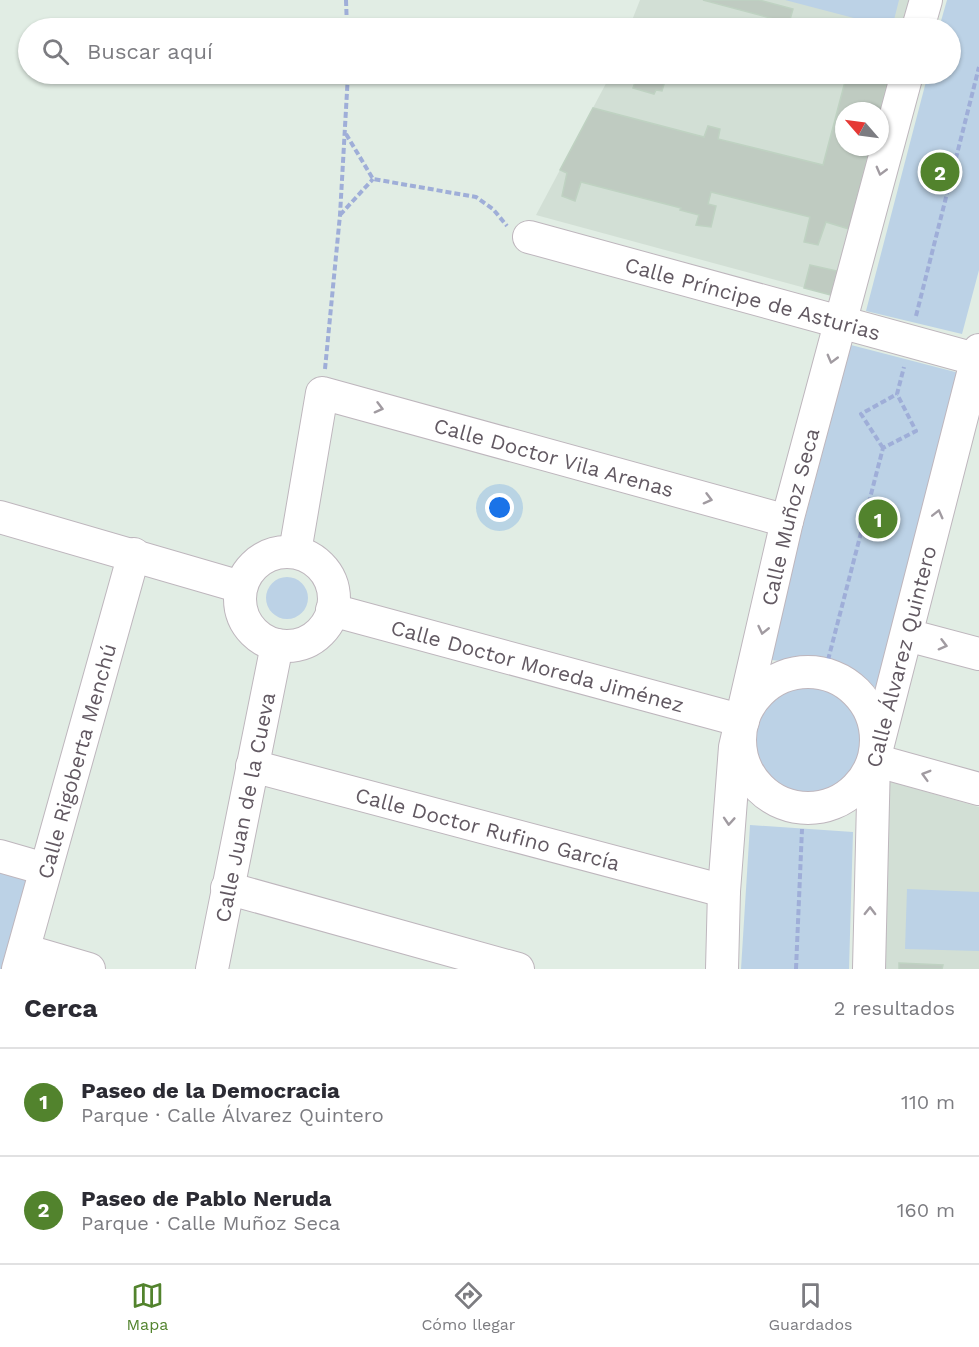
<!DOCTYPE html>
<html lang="es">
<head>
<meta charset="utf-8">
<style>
	body { margin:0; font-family:"Work Sans",sans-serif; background:#f2f2f3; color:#2b2b33 }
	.compass { position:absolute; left:835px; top:102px; width:54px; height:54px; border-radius:50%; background:#fff; box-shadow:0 2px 4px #0004; rotate:298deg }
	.you { position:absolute; left:500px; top:508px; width:21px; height:21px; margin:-15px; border:4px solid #fff; border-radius:50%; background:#1a73e8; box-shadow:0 0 0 9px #1a73e833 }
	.badge { display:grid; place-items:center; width:39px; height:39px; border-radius:50%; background:#52832d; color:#fff; font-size:20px; font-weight:700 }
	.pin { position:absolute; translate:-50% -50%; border:3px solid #fff; box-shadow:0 2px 6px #0006 }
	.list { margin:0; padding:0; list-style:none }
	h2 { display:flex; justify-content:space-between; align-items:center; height:78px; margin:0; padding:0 24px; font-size:26px }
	h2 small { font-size:20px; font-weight:400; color:#7c7c81 }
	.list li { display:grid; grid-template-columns:39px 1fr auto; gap:18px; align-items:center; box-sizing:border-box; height:108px; padding:0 24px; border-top:2px solid #e1e1e2 }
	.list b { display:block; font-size:22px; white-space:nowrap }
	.list p { margin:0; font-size:20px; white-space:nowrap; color:#7c7c81 }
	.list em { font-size:20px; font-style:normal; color:#7c7c81 }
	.icon { flex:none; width:33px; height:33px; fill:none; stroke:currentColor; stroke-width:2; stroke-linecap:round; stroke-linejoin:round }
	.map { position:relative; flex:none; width:979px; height:969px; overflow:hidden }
	.search { position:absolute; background:#fff; box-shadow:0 2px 4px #0004; left:18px; right:18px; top:18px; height:66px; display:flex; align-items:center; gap:15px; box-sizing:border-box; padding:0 21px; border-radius:33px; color:#7c7c81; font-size:22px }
	.sheet { height:294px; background:#fff }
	nav { display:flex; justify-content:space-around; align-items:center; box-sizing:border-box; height:84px; border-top:2px solid #e1e1e2; background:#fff; font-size:16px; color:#7c7c81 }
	nav a { display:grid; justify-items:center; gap:3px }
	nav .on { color:#52832d }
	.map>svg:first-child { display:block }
</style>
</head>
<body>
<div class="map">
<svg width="979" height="969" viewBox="0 0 979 969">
	<rect width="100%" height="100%" fill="#e1ede4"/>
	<path fill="#d2dfd5" d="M 640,0 L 909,0 L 901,28 L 629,28 Z
		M 611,74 L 889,74 L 880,111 L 844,111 L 844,147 L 870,147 L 831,295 L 536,215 Z
		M 888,781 L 979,807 L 979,969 L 882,969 Z"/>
	<path fill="#bcd2e6" d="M 785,0 L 899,0 L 892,28 Z
		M 947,0 L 979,0 L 979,270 L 962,334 L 866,311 L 928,74 L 950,74 L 950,28 L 939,28 Z
		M 851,345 L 963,374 L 878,687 L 875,687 C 859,683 847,665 825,660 C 811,656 776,664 770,659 L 769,654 Z
		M266 598a21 21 0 1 1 42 0a21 21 0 1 1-42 0Z
		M754 741a54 54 0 1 1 108 0a54 54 0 1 1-108 0Z
		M 750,825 L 853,832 L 849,969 L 741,969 Z
		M 0,868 L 34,877 L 7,969 L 0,969 Z
		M 907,889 L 979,892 L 979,951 L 905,949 Z"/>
	<path fill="#bfcbc1" stroke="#bfd2c2" stroke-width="1.5" d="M 703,0 L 759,0 L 793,9 L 789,23 Z
		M 638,74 L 667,74 L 662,91 L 656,90 L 654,94 L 633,88 Z
		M 847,74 L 889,74 L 880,111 L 844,111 L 844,147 L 870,147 L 849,229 L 826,222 L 818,245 L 804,242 L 810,217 L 711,192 L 708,204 L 716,206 L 711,227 L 696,225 L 699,215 L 680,210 L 681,208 L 581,182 L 575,201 L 562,196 L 567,173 L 560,170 L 593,108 L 704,137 L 708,126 L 720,129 L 718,139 L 823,165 Z
		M 810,265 L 837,271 L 831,295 L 804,288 Z
		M 899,963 L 943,965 L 942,969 L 899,969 Z"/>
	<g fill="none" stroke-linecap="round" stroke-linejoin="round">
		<g stroke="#beb6bd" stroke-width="34">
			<g id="minor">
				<path d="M 918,28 L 926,0"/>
				<path id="s1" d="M 529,237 L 979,360"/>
				<path d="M 0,517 L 241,587"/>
				<path id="s2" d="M 295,552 L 322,393 L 787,521"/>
				<circle cx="287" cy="599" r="47"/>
				<path id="s3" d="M 332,610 L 743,721"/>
				<path d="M 907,635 L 979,654"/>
				<circle cx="808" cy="740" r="68"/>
				<path d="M 874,760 L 979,789"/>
				<path id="s4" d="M 252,766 L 724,891"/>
				<path d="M 0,856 L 45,869"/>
				<path d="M 227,888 L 518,969"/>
				<path d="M 24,950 L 89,969"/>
				<path id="s5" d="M 18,969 L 134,554"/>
				<path id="s6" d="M 212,969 L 277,645"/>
				<path id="s7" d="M 722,969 L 724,891 L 735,747 L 787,521 L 907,74"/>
				<path id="s8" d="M 869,969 L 874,760 L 979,350"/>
			</g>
		</g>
		<path stroke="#9faed8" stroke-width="4" stroke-dasharray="6 3" stroke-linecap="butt" d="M 346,0 L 347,28
			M 346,134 L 373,179 L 476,197 L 493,209 L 507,226
			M 340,215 L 373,179
			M 916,316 L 979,67
			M 325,369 L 340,215 L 348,74
			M 883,448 L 861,414 L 897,394
			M 828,660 L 883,448 L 916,431 L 897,394 L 904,367
			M 796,969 L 802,829"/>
		<use href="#minor" stroke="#fff" stroke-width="32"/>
	</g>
	<defs><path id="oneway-chevron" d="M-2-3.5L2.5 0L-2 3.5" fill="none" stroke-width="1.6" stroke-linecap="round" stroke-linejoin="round" transform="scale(1.5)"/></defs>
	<g stroke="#a19ba1">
		<use href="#oneway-chevron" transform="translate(881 171) rotate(105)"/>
		<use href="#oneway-chevron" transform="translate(832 359) rotate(105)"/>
		<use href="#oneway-chevron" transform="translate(379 408) rotate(15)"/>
		<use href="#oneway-chevron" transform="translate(708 499) rotate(15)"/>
		<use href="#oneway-chevron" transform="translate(938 514) rotate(-76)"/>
		<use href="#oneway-chevron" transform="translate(763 630) rotate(103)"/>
		<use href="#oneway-chevron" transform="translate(943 645) rotate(15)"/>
		<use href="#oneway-chevron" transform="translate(926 775) rotate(-164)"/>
		<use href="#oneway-chevron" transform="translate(729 821) rotate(94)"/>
		<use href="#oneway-chevron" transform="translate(870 911) rotate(-89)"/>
	</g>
	<g text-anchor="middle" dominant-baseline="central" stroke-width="5" stroke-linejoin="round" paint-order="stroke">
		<g font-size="21" fill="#625962" stroke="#fff">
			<text stroke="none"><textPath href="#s1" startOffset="232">Calle Príncipe de Asturias</textPath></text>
			<text stroke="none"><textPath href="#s2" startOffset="402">Calle Doctor Vila Arenas</textPath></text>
			<text stroke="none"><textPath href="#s7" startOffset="459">Calle Muñoz Seca</textPath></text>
			<text stroke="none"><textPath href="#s8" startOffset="316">Calle Álvarez Quintero</textPath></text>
			<text stroke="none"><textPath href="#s3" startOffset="213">Calle Doctor Moreda Jiménez</textPath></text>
			<text stroke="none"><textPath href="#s5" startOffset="216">Calle Rigoberta Menchú</textPath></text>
			<text stroke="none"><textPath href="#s6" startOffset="165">Calle Juan de la Cueva</textPath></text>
			<text stroke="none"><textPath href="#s4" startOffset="244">Calle Doctor Rufino García</textPath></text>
		</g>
	</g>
</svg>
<svg class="compass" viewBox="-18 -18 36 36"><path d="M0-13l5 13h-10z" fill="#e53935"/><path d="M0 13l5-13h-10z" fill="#7c7c81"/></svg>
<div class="you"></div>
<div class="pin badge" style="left:878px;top:519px">1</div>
<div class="pin badge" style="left:940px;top:172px">2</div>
<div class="search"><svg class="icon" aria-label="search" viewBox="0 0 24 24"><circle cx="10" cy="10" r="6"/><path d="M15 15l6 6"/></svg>Buscar aquí</div>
</div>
<section class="sheet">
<h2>Cerca<small>2 resultados</small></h2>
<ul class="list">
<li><span class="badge">1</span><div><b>Paseo de la Democracia</b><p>Parque · Calle Álvarez Quintero</p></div><em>110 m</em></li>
<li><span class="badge">2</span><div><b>Paseo de Pablo Neruda</b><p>Parque · Calle Muñoz Seca</p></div><em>160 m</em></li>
</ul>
</section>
<nav>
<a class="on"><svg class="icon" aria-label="map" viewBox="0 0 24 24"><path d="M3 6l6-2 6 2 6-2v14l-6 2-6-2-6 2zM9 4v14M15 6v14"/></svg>Mapa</a>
<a><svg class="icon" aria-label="directions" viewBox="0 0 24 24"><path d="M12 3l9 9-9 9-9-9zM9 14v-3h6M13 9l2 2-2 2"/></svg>Cómo llegar</a>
<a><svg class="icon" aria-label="saved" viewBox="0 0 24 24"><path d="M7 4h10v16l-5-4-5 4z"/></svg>Guardados</a>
</nav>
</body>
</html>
